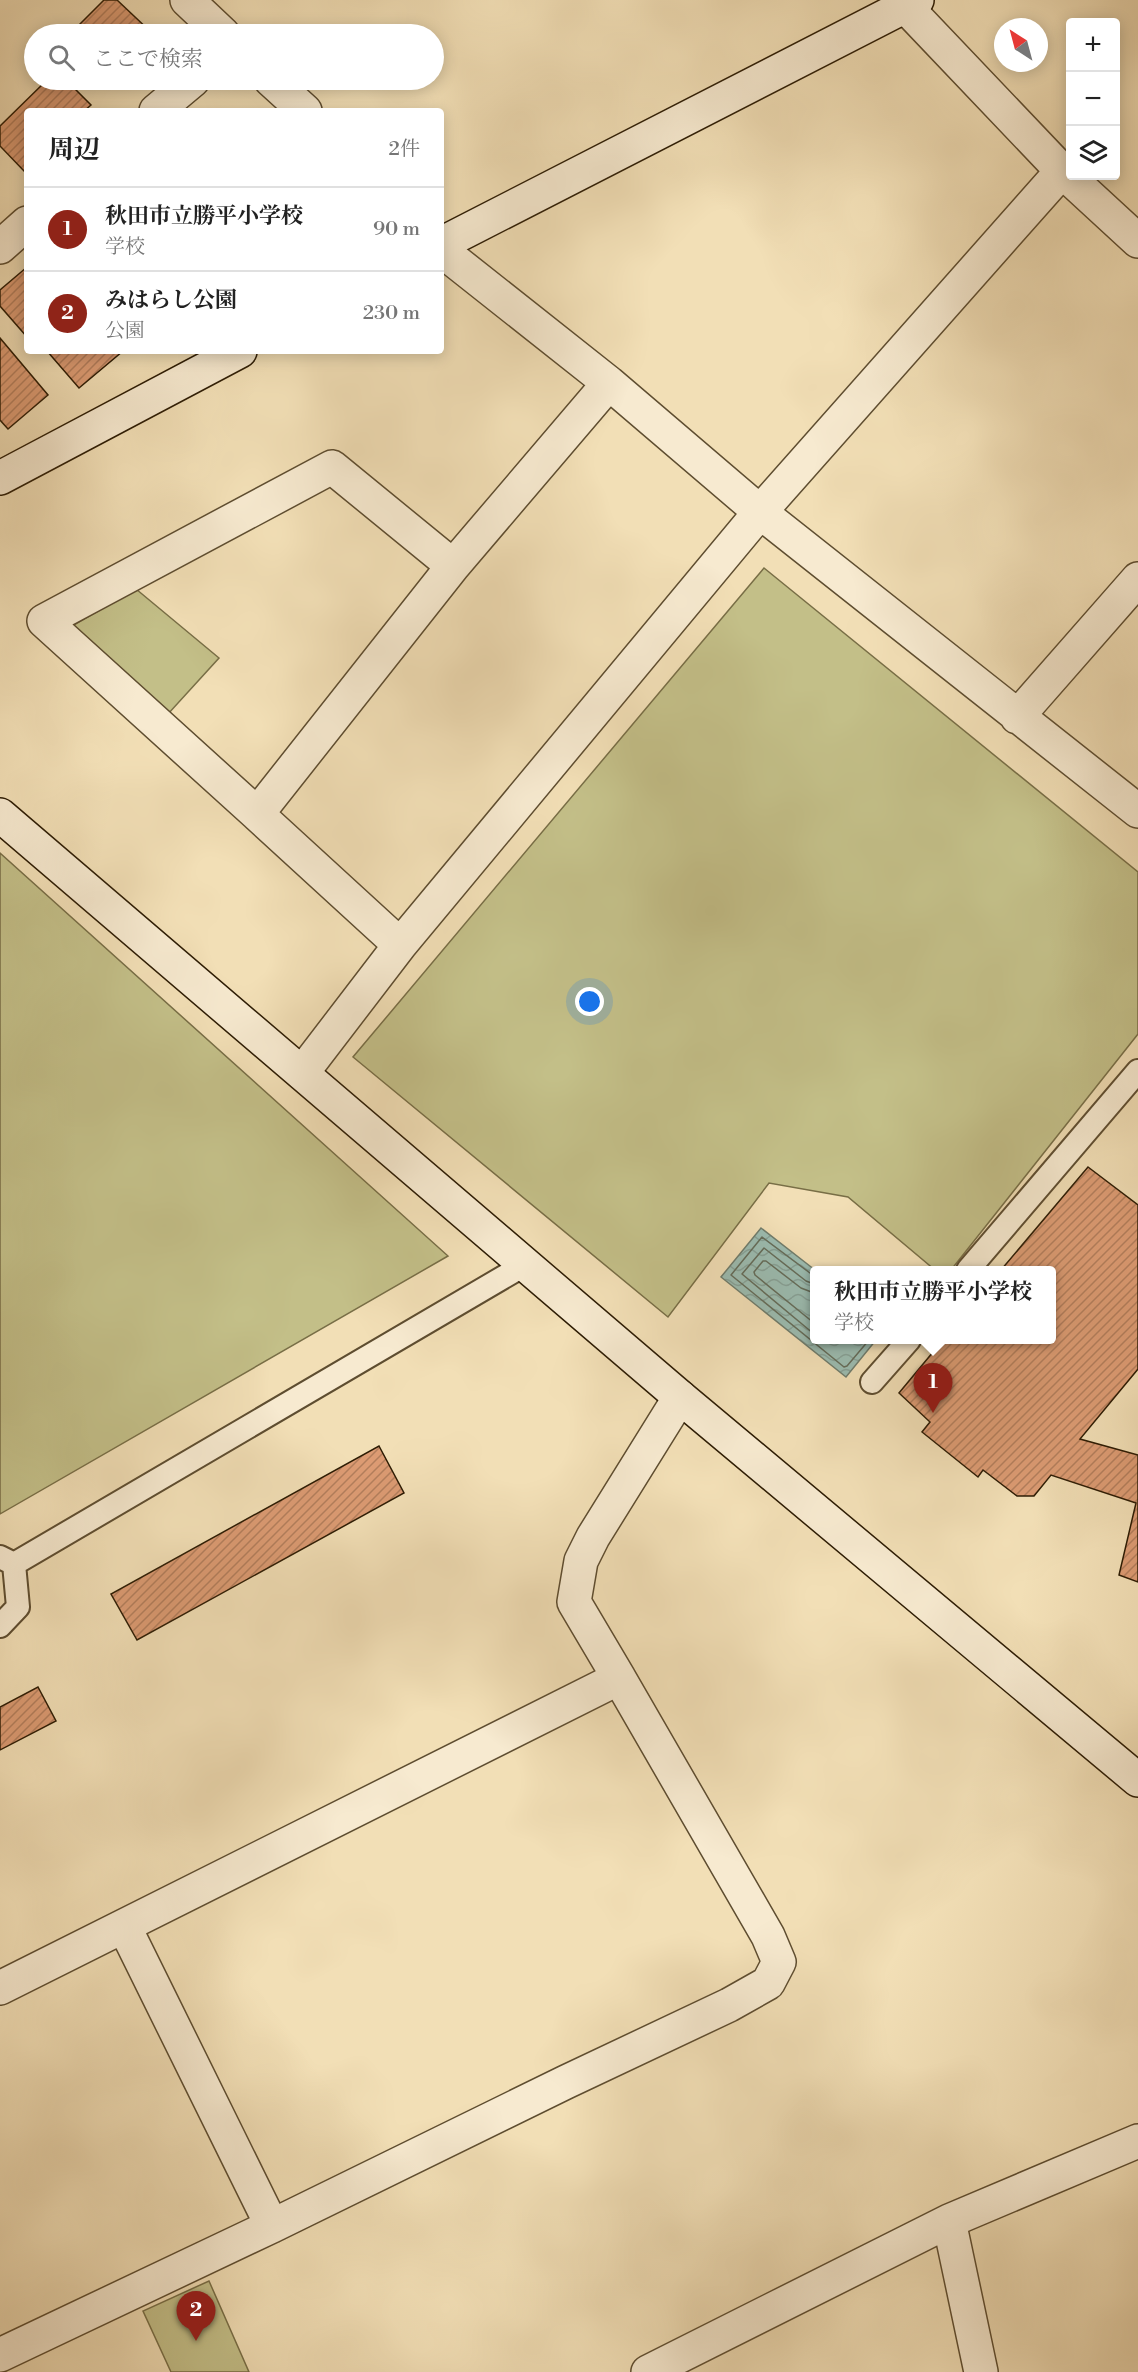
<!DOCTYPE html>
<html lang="ja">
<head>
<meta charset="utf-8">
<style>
	body { margin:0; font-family:"Libre Bodoni","Noto Serif JP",serif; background:#f2f2f2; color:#222 }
	.controls { position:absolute; right:18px; top:18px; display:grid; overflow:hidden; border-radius:6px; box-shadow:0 3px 15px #0003 }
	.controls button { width:54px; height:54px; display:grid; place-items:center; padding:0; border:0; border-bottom:2px solid #e0e0e0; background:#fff; color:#222; font:30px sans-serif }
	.compass { position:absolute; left:994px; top:18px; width:54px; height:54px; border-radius:50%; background:#fff; box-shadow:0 3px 15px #0003; rotate:324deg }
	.you { position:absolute; left:590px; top:1002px; width:21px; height:21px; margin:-15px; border:4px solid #fff; border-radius:50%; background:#1a73e8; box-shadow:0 0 0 9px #1a73e833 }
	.badge { display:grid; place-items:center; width:39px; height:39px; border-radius:50%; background:#8f2418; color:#fff; font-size:20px; font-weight:700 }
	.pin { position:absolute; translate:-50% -50px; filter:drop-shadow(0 2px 3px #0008) }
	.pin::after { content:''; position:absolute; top:32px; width:21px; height:18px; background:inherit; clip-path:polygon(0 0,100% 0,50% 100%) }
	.popup { position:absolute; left:810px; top:1266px; width:246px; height:78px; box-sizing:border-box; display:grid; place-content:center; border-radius:6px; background:#fff; filter:drop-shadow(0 2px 4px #0005); font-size:20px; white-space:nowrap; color:#767676 }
	.popup b { font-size:22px; color:#222 }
	.popup::after { content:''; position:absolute; left:50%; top:100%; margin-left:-12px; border:12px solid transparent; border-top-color:#fff }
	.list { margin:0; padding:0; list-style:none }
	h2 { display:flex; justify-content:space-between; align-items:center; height:78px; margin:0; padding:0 24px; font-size:26px }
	h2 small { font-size:20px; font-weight:400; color:#767676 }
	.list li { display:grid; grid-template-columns:39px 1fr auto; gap:18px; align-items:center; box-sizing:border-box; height:84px; padding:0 24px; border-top:2px solid #e0e0e0 }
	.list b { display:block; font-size:22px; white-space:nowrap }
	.list p { margin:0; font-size:20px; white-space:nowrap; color:#767676 }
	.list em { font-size:20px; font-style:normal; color:#767676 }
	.icon { flex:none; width:33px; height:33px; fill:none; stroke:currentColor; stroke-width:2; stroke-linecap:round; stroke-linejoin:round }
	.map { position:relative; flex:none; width:1138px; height:2372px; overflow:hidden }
	.search { position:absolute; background:#fff; box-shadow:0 3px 15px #0003; left:24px; top:24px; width:420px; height:66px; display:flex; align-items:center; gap:15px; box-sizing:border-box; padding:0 21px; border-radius:33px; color:#767676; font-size:22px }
	.panel { position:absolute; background:#fff; box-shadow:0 3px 15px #0003; left:24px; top:108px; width:420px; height:246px; border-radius:6px }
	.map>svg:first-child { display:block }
</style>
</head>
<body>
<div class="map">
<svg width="1138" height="2372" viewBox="0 0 1138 2372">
	<defs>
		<pattern id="water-waves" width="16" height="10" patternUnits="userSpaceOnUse" patternTransform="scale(1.5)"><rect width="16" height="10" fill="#9bbcb1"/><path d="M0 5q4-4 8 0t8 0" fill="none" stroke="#86a197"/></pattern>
		<pattern id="building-hatch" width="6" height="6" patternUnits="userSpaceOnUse" patternTransform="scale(1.5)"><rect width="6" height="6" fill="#dc9b73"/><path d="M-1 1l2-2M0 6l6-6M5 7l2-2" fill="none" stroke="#b37e5c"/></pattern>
	</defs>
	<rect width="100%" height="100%" fill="#f2dfb6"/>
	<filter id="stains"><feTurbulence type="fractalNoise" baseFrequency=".00333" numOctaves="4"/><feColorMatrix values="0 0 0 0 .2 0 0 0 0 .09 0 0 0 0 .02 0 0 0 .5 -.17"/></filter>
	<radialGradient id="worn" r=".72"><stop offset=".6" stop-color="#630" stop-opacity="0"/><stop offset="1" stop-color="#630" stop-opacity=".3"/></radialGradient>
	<path fill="#c3bf88" stroke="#786e46" stroke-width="1.5" d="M 764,568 L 1138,872 L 1138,1034 L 951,1270 L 935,1270 L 848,1197 L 769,1183 L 668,1317 L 353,1057 Z
		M 136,589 L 219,658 L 168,714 L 72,626 Z
		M 0,853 L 448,1256 L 0,1514 Z
		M 209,2281 L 249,2372 L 171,2372 L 143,2311 Z"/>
	<path fill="url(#water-waves)" stroke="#6f7c6c" stroke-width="1.5" d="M 761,1228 L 815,1270 L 814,1340 L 876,1340 L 846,1377 L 721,1277 Z"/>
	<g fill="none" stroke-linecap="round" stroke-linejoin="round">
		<path stroke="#646c5a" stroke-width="1.5" d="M 814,1276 L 762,1237 L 731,1275 L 844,1367 L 847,1366 L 869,1340
			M 814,1284 L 806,1281 L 764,1248 L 742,1274 L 814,1334
			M 814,1293 L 801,1288 L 766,1261 L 763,1261 L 754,1272 L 755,1275 L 814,1323"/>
	</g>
	<path fill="url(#building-hatch)" stroke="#2d1c04" stroke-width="1.5" d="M 104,0 L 117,0 L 153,34 L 70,34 Z
		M 47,80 L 66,80 L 91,105 L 84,111 L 27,111 L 27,168 L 24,171 L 0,146 L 0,126 Z
		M 27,267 L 27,337 L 0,306 L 0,290 Z
		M 0,338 L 48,395 L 8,429 L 0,420 Z
		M 47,351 L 123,351 L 79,388 Z
		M 1088,1167 L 1138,1205 L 1138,1369 L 1080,1439 L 1138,1455 L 1138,1582 L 1119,1575 L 1136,1503 L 1051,1475 L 1034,1496 L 1017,1496 L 983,1470 L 978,1477 L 922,1432 L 930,1422 L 899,1393 L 943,1340 L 1052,1340 L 1052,1270 L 1001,1270 Z
		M 379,1446 L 404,1493 L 137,1640 L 111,1594 Z
		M 38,1687 L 56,1721 L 0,1750 L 0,1707 Z"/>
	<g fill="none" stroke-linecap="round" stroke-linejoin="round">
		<g stroke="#5e4d30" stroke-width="26">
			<path id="lane" d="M 968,1270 L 1138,1071
				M 872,1382 L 909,1340
				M 0,1557 L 14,1564 L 526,1264
				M 0,1626 L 18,1607 L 14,1564"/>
		</g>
		<g stroke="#5e4d30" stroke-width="36">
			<path id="street" d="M 187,0 L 223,34
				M 905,6 L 1062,171 L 1138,241
				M 271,80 L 305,111
				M 156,111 L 193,80
				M 0,247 L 27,223
				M 441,250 L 609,383 L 760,512 L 1138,811
				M 453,566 L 332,467 L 44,621 L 257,814 L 453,566 L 609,383
				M 1017,717 L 1138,579
				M 257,814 L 400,945
				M 302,1073 L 400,945 L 760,512 L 1062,171
				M 124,1926 L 272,2226
				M 0,1988 L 619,1678 L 574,1602 L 581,1561 L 593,1537 L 680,1397
				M 949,2221 L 981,2372
				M 0,2355 L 272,2226 L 566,2082 L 729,2005 L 768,1983 L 779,1962 L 768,1936 L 619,1678
				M 648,2372 L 949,2221 L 1138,2141"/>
		</g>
		<g stroke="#2d1c04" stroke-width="36">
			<path id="secondary" d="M 441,244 L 917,0
				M 0,478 L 240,351
				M 0,815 L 680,1397 L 1138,1780"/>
		</g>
		<use href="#lane" stroke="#f7ead0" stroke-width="22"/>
		<use href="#street" stroke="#f7ead0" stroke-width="33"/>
		<use href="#secondary" stroke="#f7ead0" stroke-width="33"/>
	</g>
	<rect width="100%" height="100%" filter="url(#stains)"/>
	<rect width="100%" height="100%" fill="url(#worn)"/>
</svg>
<div class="controls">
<button>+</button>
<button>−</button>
<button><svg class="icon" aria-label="layers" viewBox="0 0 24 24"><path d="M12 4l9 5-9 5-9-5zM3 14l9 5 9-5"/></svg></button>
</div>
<svg class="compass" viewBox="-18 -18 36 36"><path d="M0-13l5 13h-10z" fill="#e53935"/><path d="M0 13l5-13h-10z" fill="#767676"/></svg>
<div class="you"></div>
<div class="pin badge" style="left:933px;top:1413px">1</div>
<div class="popup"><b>秋田市立勝平小学校</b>学校</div>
<div class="pin badge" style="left:196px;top:2341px">2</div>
<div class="search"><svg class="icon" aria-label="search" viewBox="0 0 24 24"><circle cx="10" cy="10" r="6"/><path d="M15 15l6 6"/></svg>ここで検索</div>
<section class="panel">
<h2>周辺<small>2件</small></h2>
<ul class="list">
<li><span class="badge">1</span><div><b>秋田市立勝平小学校</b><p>学校</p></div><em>90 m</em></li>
<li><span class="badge">2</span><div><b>みはらし公園</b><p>公園</p></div><em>230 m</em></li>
</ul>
</section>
</div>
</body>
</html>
